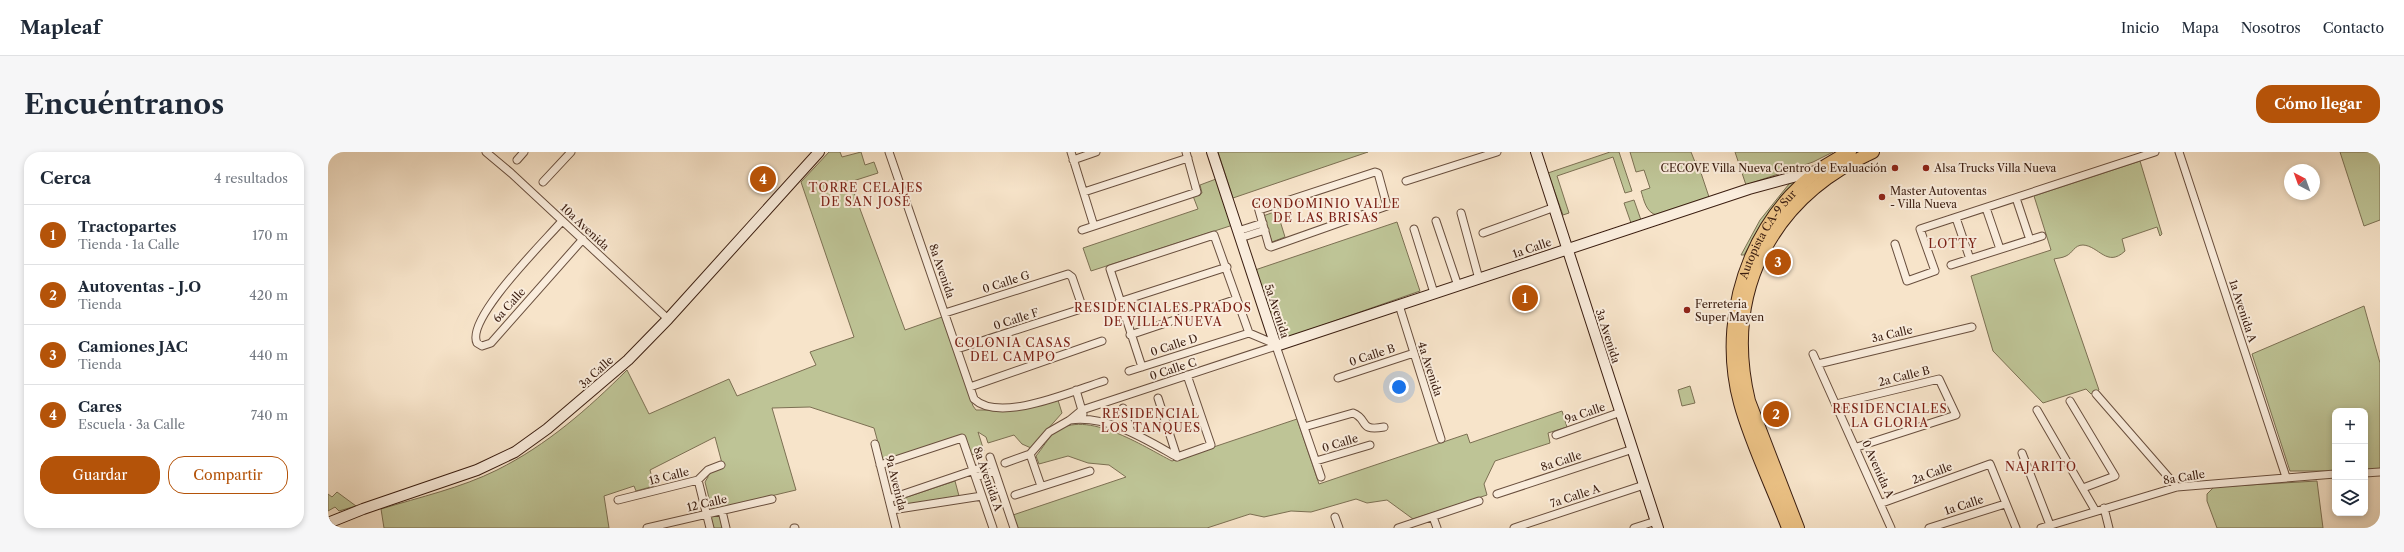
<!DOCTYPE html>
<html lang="es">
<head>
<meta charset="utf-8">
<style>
	body { margin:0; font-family:"Libre Caslon Text",serif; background:#f6f6f7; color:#1f2937 }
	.controls { position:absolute; right:12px; bottom:12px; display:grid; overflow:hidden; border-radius:8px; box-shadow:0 2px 6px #0003 }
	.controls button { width:36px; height:36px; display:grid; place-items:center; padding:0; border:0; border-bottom:1px solid #e0e1e3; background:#fff; color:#1f2937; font:20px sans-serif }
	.compass { position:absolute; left:1956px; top:12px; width:36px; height:36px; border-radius:50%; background:#fff; box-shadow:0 2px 6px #0003; rotate:319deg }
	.you { position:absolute; left:1071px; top:235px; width:14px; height:14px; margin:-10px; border:3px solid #fff; border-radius:50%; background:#1a73e8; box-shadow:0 0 0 6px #1a73e833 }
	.badge { display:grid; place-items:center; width:26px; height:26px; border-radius:50%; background:#b45309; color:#fff; font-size:13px; font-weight:700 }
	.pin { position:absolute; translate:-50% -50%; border:2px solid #fff; box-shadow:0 1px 4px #0006 }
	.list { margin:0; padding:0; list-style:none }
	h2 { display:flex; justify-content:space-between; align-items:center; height:52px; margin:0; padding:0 16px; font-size:17px }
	h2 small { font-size:13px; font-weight:400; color:#747a83 }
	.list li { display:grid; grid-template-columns:26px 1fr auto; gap:12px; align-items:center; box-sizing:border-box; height:60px; padding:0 16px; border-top:1px solid #e0e1e3 }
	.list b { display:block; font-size:15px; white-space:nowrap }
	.list p { margin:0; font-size:13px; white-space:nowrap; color:#747a83 }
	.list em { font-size:13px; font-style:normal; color:#747a83 }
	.actions { display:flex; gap:8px; padding:12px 16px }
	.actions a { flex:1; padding:9px 0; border:1px solid #b45309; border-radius:16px; text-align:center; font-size:14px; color:#b45309 }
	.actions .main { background:#b45309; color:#fff }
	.icon { flex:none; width:22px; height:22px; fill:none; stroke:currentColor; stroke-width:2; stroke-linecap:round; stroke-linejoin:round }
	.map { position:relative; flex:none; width:2052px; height:376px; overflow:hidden; border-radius:16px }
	header { display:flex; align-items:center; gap:24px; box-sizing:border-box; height:56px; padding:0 20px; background:#fff; border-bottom:1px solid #e0e1e3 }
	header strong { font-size:19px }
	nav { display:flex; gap:22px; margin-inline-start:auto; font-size:14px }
	.intro { display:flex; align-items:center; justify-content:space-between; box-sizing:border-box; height:96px; padding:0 24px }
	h1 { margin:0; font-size:28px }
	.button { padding:10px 18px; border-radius:16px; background:#b45309; color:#fff; font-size:14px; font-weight:700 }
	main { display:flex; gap:24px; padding:0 24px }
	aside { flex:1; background:#fff; border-radius:16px; box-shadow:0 2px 6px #0003 }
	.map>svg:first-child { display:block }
</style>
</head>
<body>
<header>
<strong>Mapleaf</strong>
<nav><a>Inicio</a><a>Mapa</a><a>Nosotros</a><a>Contacto</a></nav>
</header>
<div class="intro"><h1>Encuéntranos</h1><a class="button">Cómo llegar</a></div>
<main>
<aside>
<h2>Cerca<small>4 resultados</small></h2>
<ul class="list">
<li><span class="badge">1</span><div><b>Tractopartes</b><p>Tienda · 1a Calle</p></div><em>170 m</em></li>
<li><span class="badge">2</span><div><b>Autoventas - J.O</b><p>Tienda</p></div><em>420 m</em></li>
<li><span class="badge">3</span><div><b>Camiones JAC</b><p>Tienda</p></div><em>440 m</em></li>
<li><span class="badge">4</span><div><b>Cares</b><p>Escuela · 3a Calle</p></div><em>740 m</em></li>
</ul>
<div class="actions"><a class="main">Guardar</a><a>Compartir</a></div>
</aside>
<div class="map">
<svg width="2052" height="376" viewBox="0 0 2052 376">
	<rect width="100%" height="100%" fill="#f7e4ca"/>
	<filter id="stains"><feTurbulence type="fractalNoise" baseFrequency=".005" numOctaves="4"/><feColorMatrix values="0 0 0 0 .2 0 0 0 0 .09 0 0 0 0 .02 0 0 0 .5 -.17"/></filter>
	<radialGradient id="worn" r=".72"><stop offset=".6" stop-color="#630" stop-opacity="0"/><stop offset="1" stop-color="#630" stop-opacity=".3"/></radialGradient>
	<path fill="#bec496" stroke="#7c7053" d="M 501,0 L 512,0 L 514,5 L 533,0 L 537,13 L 546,10 L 550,21 L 522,30 L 577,178 L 614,165 L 645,254 L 648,258 L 681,258 L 729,245 L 734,261 L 703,296 L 694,292 L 686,283 L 660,291 L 658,285 L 650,280 L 656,299 L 643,303 L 635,283 L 555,309 L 546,276 L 482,255 L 444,256 L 468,338 L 384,358 L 377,330 L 380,325 L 379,320 L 395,315 L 387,285 L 322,318 L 326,334 L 308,339 L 306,334 L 276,344 L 281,376 L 56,376 L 53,357 C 92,345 133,336 169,318 C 219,293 260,257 299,218 L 321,262 L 401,227 L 409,244 L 488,213 L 482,200 L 526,185 L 473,30 Z
		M 890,0 L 1040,0 L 905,46 Z
		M 1282,0 L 1291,0 L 1304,39 L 1297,41 L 1285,5 L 1229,24 L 1241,61 L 1235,63 L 1220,21 Z
		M 1302,0 L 1363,0 L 1367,10 L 1369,9 L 1381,45 L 1329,63 C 1318,61 1316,48 1313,39 L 1322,36 L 1316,18 L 1308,20 Z
		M 1407,0 L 1505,0 L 1485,10 L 1418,33 Z
		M 2012,0 L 2052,0 L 2052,68 L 2036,74 Z
		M 1812,9 L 1834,82 L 1832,84 L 1829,75 L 1794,87 L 1797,99 C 1779,116 1771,94 1755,93 C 1746,93 1745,101 1738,104 C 1734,106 1730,106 1726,107 L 1771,238 L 1763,242 L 1758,237 L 1715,251 L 1665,199 L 1643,124 L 1723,98 L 1706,44 Z
		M 888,27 L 905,73 L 763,119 L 755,96 L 870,57 L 865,44 L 874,41 L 872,33 Z
		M 1460,28 L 1470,29 L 1430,78 L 1416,103 L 1413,103 L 1432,68 L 1461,32 Z
		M 1306,48 L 1313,68 L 1303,71 L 1296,51 Z
		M 949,59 L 957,85 L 944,90 L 935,64 Z
		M 1069,70 L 1092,139 L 955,187 L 950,186 L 927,118 Z
		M 2036,154 L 2052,211 L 2052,317 L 2037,318 L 2037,259 L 2007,259 L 2007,319 L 1962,319 L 1924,202 Z
		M 1362,234 L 1367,251 L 1354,254 L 1350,238 Z
		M 1234,259 L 1239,275 L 1220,281 L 1222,291 L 1167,309 L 1156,332 L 1159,343 L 1085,367 L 1059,348 L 1039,351 L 1028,347 L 983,360 L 963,359 L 936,365 L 922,362 L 879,376 L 690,376 L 685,363 L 798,325 L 781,313 L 760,311 L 740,304 L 711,312 L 708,304 C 714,297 720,286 727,280 C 758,256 816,295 844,309 L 969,267 L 991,332 L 1139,282 L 1142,291 Z
		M 627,329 L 631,344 L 568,354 L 567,349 Z
		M 1989,329 L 1995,376 L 1889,376 L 1879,349 L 1879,342 L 1886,335 Z
		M 9,340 L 28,354 L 11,359 L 7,355 L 0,359 L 0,342 L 4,345 Z
		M 394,359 L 398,376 L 382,376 L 379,362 Z"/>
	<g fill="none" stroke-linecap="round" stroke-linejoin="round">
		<g stroke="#694f3e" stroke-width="9">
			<path id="street" d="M 158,0 L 183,21 L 340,167
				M 561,0 L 646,247 C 672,272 747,238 776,229
				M 743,0 L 766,74
				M 1851,0 L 1958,325
				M 189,8 L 196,0
				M 745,8 L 768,0
				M 1078,29 L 1169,0
				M 215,30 L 243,0
				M 756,40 L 860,6
				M 1688,46 L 1702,88
				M 930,55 L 941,94 L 943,95 L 1059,54 L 1050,21 L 1047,20 L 931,58
				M 1658,56 L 1672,97
				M 1133,61 L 1151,127
				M 1628,66 L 1642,107
				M 234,69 C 218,88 137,167 149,191 L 154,194 L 163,191 L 255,87
				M 1108,69 L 1130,134
				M 1086,77 L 1106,141
				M 754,78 L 869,40 L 858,0
				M 910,79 L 935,71
				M 1155,81 L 1227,55
				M 912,86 L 937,78
				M 1567,92 L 1579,129 L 1607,119 L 1592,77 L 1827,0
				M 1623,113 L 1714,84
				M 791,150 L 899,115
				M 1071,153 L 1113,287
				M 617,161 L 740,122 L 744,125 L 754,154 L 753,157 L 629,197
				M 802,183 L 909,147
				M 1485,202 L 1563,376
				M 1490,212 L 1644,175
				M 814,215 L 782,117 L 886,83 L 921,181 L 947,192
				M 801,219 L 921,181
				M 1010,226 L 1086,201
				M 642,235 L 774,189
				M 748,238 L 755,262
				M 1768,242 L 1849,335
				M 830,246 L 849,305
				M 1742,249 L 1787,324 L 1755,336
				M 1508,252 L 1611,227 L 1628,263 L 1529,295
				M 795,256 L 803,280
				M 1709,258 L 1767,358
				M 742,268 C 780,263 817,287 849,305
				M 976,275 L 1025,261 C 1041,267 1030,280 1056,275
				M 1228,283 L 1293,260
				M 547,292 L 568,376
				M 1694,301 L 1722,373
				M 702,302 L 713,334
				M 662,305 L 686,376
				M 849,305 L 883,293 L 859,223
				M 988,309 L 1042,293
				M 677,311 L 702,302 L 721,280 L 742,268 L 754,258 L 948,194 L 993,325
				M 552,313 L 634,286 L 665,376
				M 2037,321 L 2052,320
				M 648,325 L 666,319
				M 370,328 L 382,376
				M 1169,342 L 1305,297
				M 687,343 L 762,319
				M 561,347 L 664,312
				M 290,348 L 370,328 L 380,318 L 393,313
				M 1554,351 L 1662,312 L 1688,376
				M 1776,356 L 1781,376
				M 564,358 L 654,344
				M 394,359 L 398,376
				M 1007,365 L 1011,376
				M 1105,365 L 1109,376
				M 319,376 L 444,347
				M 466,376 L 467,376
				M 1070,376 L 1151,349
				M 1186,376 L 1316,333
				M 1306,376 L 1328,369
				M 1601,376 L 1677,352
				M 1713,376 L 1849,335 L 2007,322"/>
		</g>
		<g stroke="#3a1d10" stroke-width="12">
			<path id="secondary" d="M 884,0 L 948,194 L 1421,37 L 1491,18
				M 1208,0 L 1330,376
				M 0,371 L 35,357 L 149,318 L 187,300 L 219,277 L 300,208 L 340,167 L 491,0"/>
		</g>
		<g stroke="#3a1d10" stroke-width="14">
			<g id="highway">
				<path id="s1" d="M 1460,376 C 1445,336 1423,292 1412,251 C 1386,156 1430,42 1522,0"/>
				<path d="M 1470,376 L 1421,249 C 1395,140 1443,46 1545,0"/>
			</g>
		</g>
		<use href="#street" stroke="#faeddd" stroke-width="7"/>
		<use href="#secondary" stroke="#faeddd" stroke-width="10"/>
		<use href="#highway" stroke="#ecc285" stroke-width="12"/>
	</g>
	<g fill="#8f2418" stroke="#faeddd" stroke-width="1.5">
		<circle cx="1567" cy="16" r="4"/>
		<circle cx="1598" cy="16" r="4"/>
		<circle cx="1554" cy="45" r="4"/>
		<circle cx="1359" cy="158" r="4"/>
	</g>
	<g text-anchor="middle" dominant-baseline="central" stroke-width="4" stroke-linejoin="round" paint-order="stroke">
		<g font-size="11" fill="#3a1d10" stroke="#faeddd" text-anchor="start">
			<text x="1559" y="16" text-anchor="end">CECOVE Villa Nueva Centro de Evaluación</text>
			<text x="1606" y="16">Alsa Trucks Villa Nueva</text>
			<text x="1562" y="39">Master Autoventas<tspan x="1562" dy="13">- Villa Nueva</tspan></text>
			<text x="1367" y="152">Ferreteria<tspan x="1367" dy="13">Super Mayen</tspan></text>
		</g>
		<g font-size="11" fill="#3a1d10" stroke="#faeddd">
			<text transform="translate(257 75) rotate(43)">10a Avenida</text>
			<text stroke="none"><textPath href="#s1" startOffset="311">Autopista CA-9 Sur</textPath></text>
			<text transform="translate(1204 96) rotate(-19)">1a Calle</text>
			<text transform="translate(614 119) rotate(71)">8a Avenida</text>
			<text transform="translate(678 130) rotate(-18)">0 Calle G</text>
			<text transform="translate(181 153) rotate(-48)">6a Calle</text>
			<text transform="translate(949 159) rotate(72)">5a Avenida</text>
			<text transform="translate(1915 159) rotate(72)">1a Avenida A</text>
			<text transform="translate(688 167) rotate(-18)">0 Calle F</text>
			<text transform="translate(1564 182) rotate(-13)">3a Calle</text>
			<text transform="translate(1280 184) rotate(72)">3a Avenida</text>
			<text transform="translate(846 193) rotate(-18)">0 Calle D</text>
			<text transform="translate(1044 203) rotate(-18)">0 Calle B</text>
			<text transform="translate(845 217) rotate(-18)">0 Calle C</text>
			<text transform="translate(1102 217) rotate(72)">4a Avenida</text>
			<text transform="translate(268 220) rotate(-42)">3a Calle</text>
			<text transform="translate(1576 224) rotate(-14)">2a Calle B</text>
			<text transform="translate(1257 261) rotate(-19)">9a Calle</text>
			<text transform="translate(1012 291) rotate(-17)">0 Calle</text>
			<text transform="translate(1233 309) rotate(-18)">8a Calle</text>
			<text transform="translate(1550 317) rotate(66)">0 Avenida A</text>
			<text transform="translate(1604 321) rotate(-20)">2a Calle</text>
			<text transform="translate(341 324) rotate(-14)">13 Calle</text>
			<text transform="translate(1856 325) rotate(-9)">8a Calle</text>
			<text transform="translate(660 327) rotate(71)">8a Avenida A</text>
			<text transform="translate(568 331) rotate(76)">9a Avenida</text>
			<text transform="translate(1247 344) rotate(-18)">7a Calle A</text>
			<text transform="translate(379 351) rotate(-13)">12 Calle</text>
			<text transform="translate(1636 353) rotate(-18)">1a Calle</text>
		</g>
		<g font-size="12" letter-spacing="1" fill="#7a1f14" stroke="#faeddd">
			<text x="538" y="35">TORRE CELAJES<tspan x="538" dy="14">DE SAN JOSÉ</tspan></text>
			<text x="998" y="51">CONDOMINIO VALLE<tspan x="998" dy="14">DE LAS BRISAS</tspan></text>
			<text x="1625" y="91">LOTTY</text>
			<text x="835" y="155">RESIDENCIALES PRADOS<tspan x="835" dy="14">DE VILLA NUEVA</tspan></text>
			<text x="685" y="190">COLONIA CASAS<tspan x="685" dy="14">DEL CAMPO</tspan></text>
			<text x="1562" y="256">RESIDENCIALES<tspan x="1562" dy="14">LA GLORIA</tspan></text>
			<text x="823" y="261">RESIDENCIAL<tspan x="823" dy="14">LOS TANQUES</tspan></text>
			<text x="1713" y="314">NAJARITO</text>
		</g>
	</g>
	<rect width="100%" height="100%" filter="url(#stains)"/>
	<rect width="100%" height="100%" fill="url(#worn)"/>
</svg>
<div class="controls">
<button>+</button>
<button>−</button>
<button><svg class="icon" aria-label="layers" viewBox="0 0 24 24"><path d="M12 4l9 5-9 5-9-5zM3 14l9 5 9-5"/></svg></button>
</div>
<svg class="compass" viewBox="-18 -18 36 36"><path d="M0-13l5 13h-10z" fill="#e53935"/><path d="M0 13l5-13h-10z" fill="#747a83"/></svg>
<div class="you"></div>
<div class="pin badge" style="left:1197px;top:146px">1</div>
<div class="pin badge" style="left:1448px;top:262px">2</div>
<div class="pin badge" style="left:1450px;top:110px">3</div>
<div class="pin badge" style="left:435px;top:27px">4</div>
</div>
</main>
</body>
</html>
